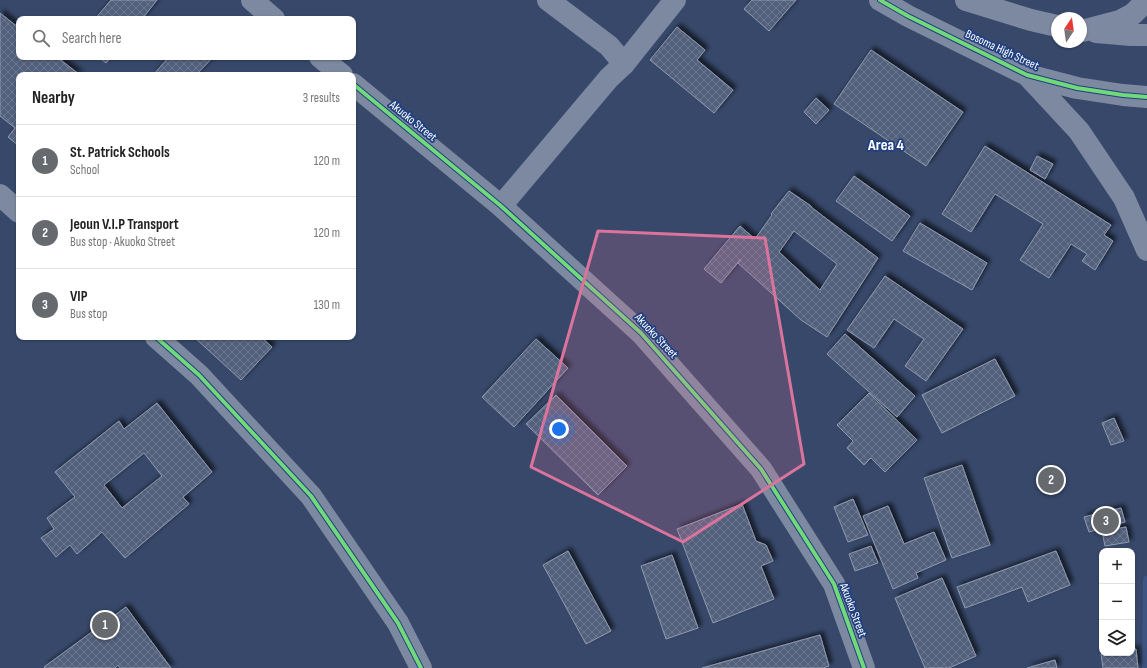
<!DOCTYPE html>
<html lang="en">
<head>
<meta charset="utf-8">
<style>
	body { margin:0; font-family:"Sofia Sans Condensed",sans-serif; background:#f6f6f6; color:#222 }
	.controls { position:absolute; right:12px; bottom:12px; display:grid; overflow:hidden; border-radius:8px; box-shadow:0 1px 3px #0004 }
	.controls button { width:36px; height:36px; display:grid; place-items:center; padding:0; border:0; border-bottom:1px solid #e0e0e0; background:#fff; color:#222; font:20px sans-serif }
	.compass { position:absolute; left:1051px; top:12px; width:36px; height:36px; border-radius:50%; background:#fff; box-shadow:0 1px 3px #0004; rotate:13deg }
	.you { position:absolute; left:559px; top:429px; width:14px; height:14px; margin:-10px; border:3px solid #fff; border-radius:50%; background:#1a73e8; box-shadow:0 0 0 6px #1a73e833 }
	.badge { display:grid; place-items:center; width:26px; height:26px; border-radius:50%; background:#66696e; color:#fff; font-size:13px; font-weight:700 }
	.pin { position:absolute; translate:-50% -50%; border:2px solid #fff; box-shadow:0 1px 4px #0006 }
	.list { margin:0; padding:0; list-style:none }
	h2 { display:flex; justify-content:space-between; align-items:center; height:52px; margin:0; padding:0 16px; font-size:17px }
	h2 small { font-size:13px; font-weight:400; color:#767676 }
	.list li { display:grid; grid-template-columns:26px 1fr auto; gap:12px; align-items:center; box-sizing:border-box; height:72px; padding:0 16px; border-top:1px solid #e0e0e0 }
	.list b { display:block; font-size:15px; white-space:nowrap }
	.list p { margin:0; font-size:13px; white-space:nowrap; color:#767676 }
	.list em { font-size:13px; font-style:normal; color:#767676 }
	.icon { flex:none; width:22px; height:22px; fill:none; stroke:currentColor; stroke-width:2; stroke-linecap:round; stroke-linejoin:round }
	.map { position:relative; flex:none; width:1147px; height:668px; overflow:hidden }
	.search { position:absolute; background:#fff; box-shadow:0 1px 3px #0004; left:16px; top:16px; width:340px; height:44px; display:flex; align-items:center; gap:10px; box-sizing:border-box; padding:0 14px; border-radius:8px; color:#767676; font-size:15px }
	.panel { position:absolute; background:#fff; box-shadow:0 1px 3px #0004; left:16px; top:72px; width:340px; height:268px; border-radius:8px }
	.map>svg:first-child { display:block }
</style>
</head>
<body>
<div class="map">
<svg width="1147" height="668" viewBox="0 0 1147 668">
	<defs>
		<pattern id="building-cross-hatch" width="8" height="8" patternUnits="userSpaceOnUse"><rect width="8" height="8" fill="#52607c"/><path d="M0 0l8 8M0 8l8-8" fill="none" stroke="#6c7890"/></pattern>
		<filter id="shadow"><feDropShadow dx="3.5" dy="-3.5" stdDeviation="2" flood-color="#0009"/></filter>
	</defs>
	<rect width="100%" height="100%" fill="#37486a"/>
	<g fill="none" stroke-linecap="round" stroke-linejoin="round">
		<path stroke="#3e5483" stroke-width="8" d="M 1146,668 L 1147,580"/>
	</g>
	<path fill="url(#building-cross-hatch)" stroke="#909aaf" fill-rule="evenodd" filter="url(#shadow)" d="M 111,0 L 157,0 L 142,19 L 95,19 Z
		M 752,0 L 796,0 L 769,31 L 744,9 Z
		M 0,13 L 19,28 L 19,57 L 57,57 L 80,75 L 19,75 L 19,146 L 8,137 L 15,128 L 0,116 Z
		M 677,27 L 705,50 L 697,60 L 733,90 L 714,113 L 650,60 Z
		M 871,50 L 963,112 L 926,166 L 834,104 Z
		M 99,57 L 111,57 L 106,63 Z
		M 169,57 L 213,57 L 196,75 L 153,75 Z
		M 816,98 L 829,110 L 816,124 L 804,112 Z
		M 985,146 L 1111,225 L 1104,235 L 1113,241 L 1095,270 L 1082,261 L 1087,254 L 1071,244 L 1049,278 L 1020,260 L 1043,224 L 995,194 L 971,232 L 942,214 Z
		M 1037,156 L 1053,164 L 1045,179 L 1030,170 Z
		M 854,176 L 910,216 L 892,241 L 836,201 Z
		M 789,191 L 811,206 L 811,207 L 878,258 L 827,337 L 801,320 L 738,263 L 741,259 L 721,283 L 704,269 L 740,226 L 755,239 L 772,215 L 771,214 ZM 794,231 L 837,264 L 820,290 L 779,252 Z
		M 920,223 L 987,263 L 972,290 L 903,251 Z
		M 885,276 L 963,329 L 926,381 L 905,366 L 924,339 L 894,319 L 874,348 L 847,330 Z
		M 845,334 L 915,396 L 897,417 L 827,354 Z
		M 194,337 L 261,337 L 272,347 L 241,380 Z
		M 536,339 L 568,368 L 514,427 L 482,397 Z
		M 995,359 L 1015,396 L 942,433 L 922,395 Z
		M 869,393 L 917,440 L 885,472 L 871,458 L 864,465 L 847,448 L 853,441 L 837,425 Z
		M 556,395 L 627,466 L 598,495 L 526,424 Z
		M 157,403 L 212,472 L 183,497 L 189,504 L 125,558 L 102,532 L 77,554 L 70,545 L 56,557 L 41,538 L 54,529 L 47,518 L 75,497 L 55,472 L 119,421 L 124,429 ZM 144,453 L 162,476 L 122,508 L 104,485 Z
		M 1114,418 L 1124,441 L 1111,445 L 1102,423 Z
		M 962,465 L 990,545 L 952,558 L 924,478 Z
		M 853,499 L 868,535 L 848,542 L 834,507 Z
		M 742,504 L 756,541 L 766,545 L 773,561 L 761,566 L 774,599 L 713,623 L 677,529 Z
		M 888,506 L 904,544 L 934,532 L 946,560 L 916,573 L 918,578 L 893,589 L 863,516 Z
		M 1121,508 L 1125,522 L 1089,532 L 1084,517 Z
		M 1126,527 L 1129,542 L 1105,546 L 1102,531 Z
		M 871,546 L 878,563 L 855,571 L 849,554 Z
		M 568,551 L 611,631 L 586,644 L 543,565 Z
		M 1056,551 L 1070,585 L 1028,602 L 1022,587 L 965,608 L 957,587 Z
		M 672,555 L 698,628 L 666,639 L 641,566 Z
		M 942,578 L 976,656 L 949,668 L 925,668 L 895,598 Z
		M 126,607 L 171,668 L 120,668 L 118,665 L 115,668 L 45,668 L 44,667 Z
		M 820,635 L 829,666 L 823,668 L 702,668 Z
		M 1132,649 L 1136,649 L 1138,668 L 1103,668 L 1101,654 L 1132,653 Z
		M 1055,660 L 1057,668 L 1027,668 Z"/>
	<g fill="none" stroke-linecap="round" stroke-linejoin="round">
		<path stroke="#7d89a0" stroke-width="22" d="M 252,0 L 274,19
			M 548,0 L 609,46 L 624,64
			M 320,57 L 342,75
			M 353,84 L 501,206 L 641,333 L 761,469 L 834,584 L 864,668
			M 0,195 L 19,212
			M 501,206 L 609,78 L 624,64 L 675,0
			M 156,337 L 199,375 L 311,496 L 398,623 L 421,668"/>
		<path stroke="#7d89a0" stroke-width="22" d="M 880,0 L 908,16 L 1027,75 L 1077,88 L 1123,95 L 1147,97
			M 966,0 L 1031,20 L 1057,26
			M 1082,31 L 1120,21 L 1133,14 L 1147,0
			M 1096,32 L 1131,35 L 1147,35
			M 1027,75 L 1079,131 L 1124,198 L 1147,250"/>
		<g stroke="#214080" stroke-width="6">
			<path id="cycleway" d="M 880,0 L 908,16 L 1027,75 L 1077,88 L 1123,95 L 1147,97
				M 353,84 L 501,206 L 641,333 L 761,469 L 834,584 L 864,668
				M 156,337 L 199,375 L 311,496 L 398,623 L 421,668"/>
		</g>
		<use href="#cycleway" stroke="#71d979" stroke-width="4"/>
	</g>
	<path fill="#da749d" fill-opacity="0.2" stroke="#da749d" stroke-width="3" stroke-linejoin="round" d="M 598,231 L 765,238 L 804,464 L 683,542 L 531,467 Z"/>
	<g text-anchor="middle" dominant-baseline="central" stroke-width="3.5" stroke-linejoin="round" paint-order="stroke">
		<g font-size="12" fill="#fff" stroke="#214080">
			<text transform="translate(1002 50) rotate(25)">Bosoma High Street</text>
			<text transform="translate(413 121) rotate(39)">Akuoko Street</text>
			<text transform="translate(656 336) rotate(47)">Akuoko Street</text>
			<text transform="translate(853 610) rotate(69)">Akuoko Street</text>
		</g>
		<g font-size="16" font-weight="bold" fill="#fff" stroke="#214080">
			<text x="886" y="145">Area 4</text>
		</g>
	</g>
</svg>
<div class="controls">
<button>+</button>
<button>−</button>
<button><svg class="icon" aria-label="layers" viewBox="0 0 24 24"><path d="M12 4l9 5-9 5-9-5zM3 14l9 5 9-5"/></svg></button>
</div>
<svg class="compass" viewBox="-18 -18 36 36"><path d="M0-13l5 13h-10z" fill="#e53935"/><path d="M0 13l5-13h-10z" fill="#767676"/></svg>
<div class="you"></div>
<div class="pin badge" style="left:105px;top:625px">1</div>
<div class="pin badge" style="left:1051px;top:480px">2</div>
<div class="pin badge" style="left:1106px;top:521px">3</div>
<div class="search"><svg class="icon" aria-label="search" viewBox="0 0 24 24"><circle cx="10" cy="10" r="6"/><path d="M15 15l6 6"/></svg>Search here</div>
<section class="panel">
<h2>Nearby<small>3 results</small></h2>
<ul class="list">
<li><span class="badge">1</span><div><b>St. Patrick Schools</b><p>School</p></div><em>120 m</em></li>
<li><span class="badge">2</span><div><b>Jeoun V.I.P Transport</b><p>Bus stop · Akuoko Street</p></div><em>120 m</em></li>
<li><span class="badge">3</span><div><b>VIP</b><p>Bus stop</p></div><em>130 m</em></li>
</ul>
</section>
</div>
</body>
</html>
